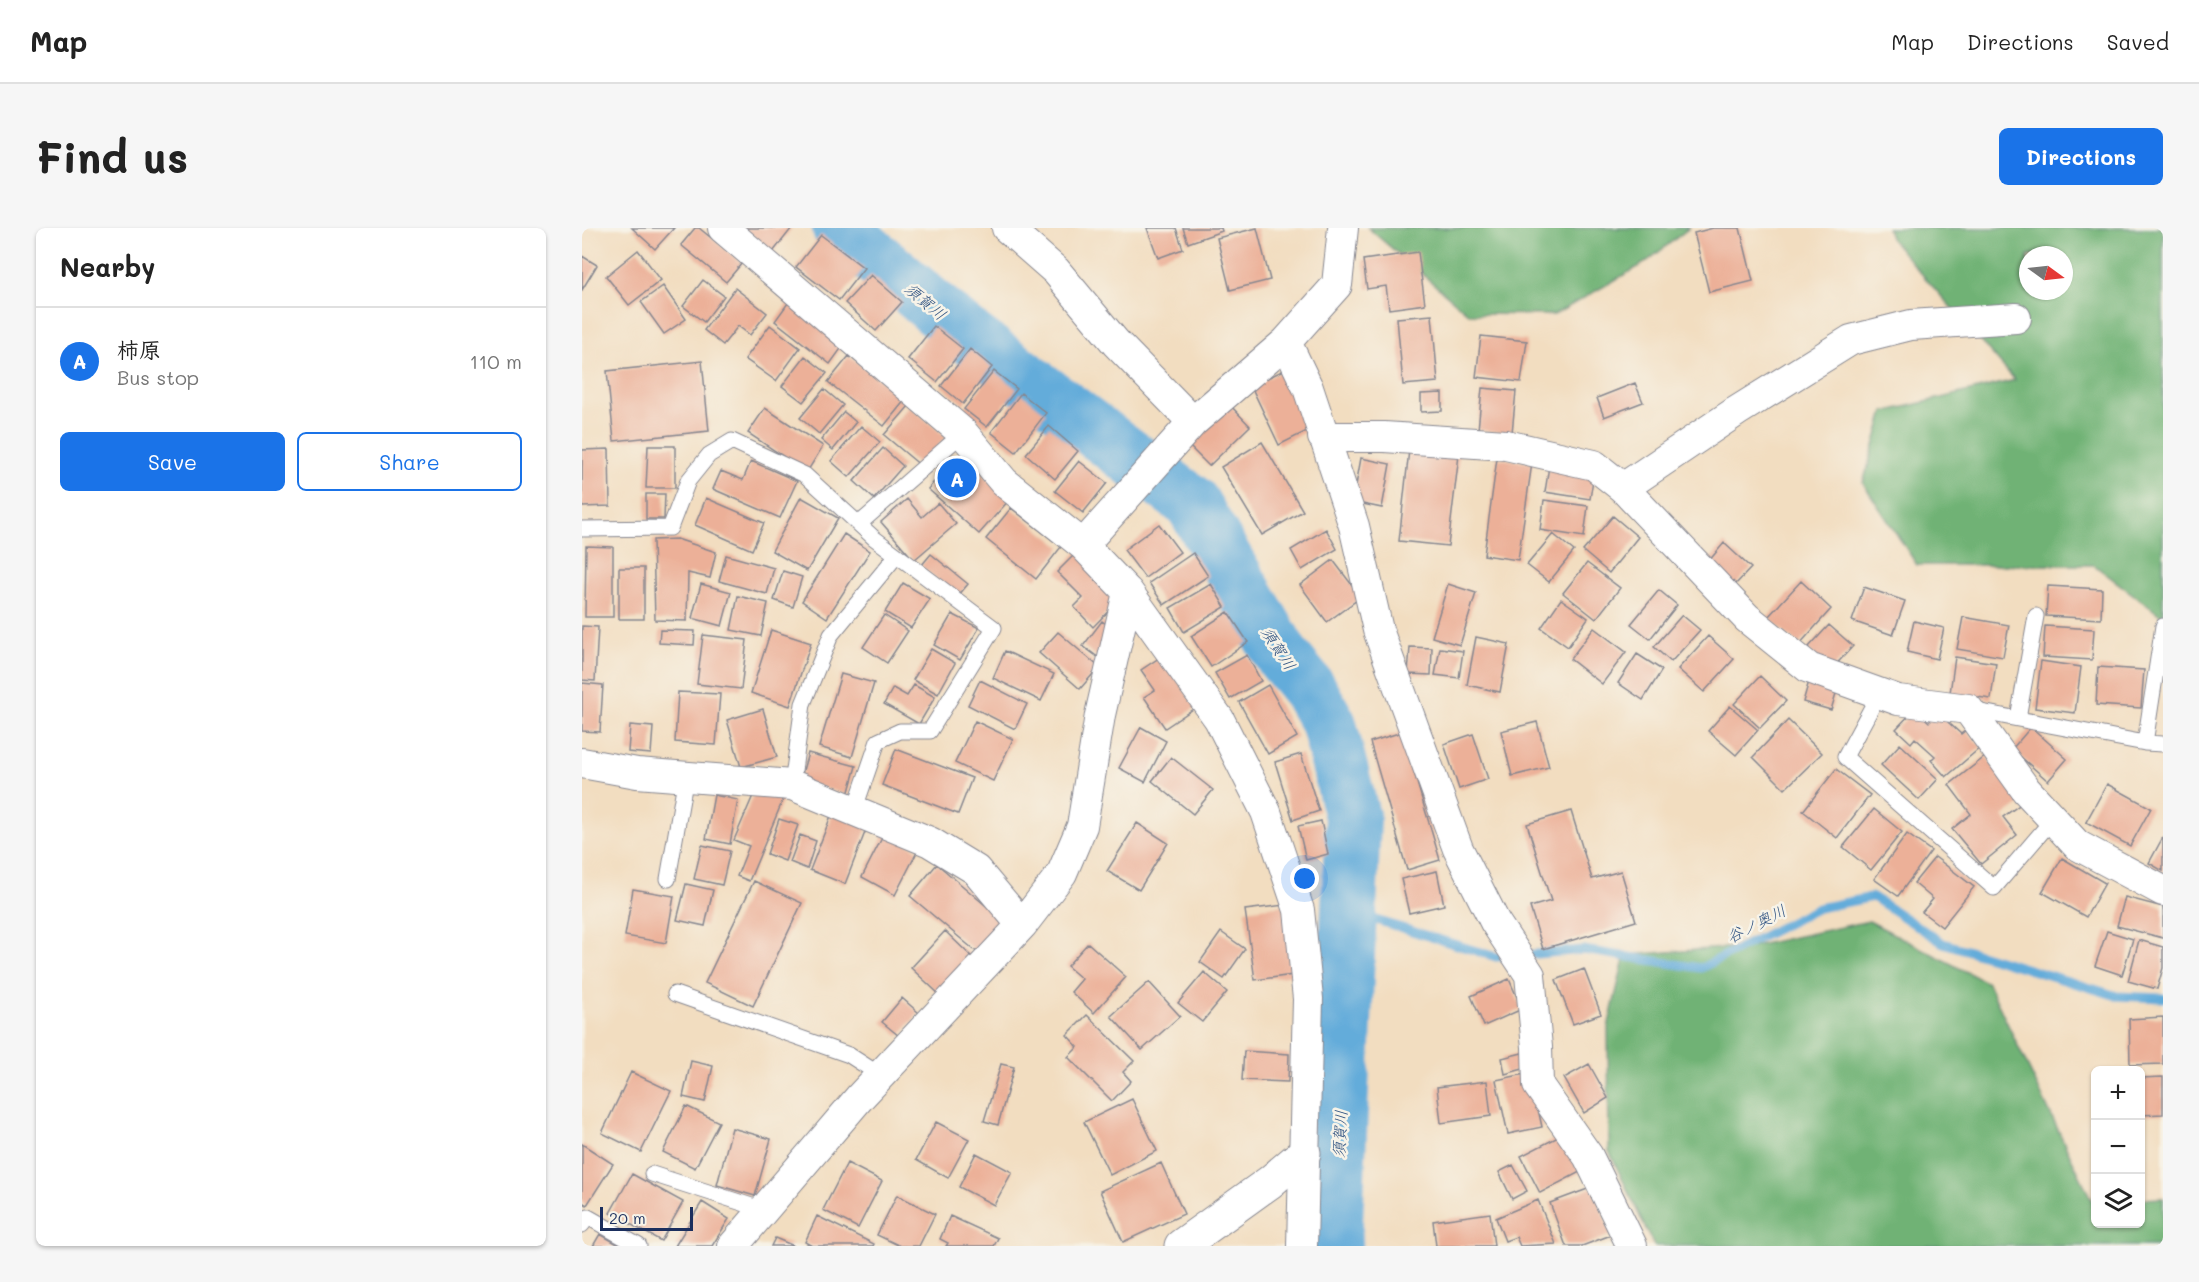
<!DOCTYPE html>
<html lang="en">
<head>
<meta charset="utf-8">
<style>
	body { margin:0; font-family:Mali,"Klee One",sans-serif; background:#f6f6f6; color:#222 }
	.controls { position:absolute; right:18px; bottom:18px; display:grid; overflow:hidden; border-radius:9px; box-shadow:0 2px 4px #0004 }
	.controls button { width:54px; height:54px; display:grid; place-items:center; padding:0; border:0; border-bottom:2px solid #e0e0e0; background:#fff; color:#222; font:30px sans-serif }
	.compass { position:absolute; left:1437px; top:18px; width:54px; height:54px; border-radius:50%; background:#fff; box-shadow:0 2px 4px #0004; rotate:105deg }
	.scale { position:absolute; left:18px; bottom:15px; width:93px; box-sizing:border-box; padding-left:6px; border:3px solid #1b2f5e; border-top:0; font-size:16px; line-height:21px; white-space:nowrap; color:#1b2f5e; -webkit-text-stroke:4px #f7f3e8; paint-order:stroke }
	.you { position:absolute; left:723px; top:651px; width:21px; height:21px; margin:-15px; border:4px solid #fff; border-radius:50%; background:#1a73e8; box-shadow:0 0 0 9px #1a73e833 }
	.badge { display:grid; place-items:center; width:39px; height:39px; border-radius:50%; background:#1a73e8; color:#fff; font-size:20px; font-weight:700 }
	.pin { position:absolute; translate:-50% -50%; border:3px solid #fff; box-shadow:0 2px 6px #0006 }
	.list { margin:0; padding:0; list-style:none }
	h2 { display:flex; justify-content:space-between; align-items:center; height:78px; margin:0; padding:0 24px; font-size:26px }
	h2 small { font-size:20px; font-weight:400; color:#767676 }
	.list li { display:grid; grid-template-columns:39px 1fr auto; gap:18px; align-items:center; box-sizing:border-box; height:108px; padding:0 24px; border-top:2px solid #e0e0e0 }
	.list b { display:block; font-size:22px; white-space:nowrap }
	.list p { margin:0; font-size:20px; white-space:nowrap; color:#767676 }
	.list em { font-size:20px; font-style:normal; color:#767676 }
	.actions { display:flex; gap:12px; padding:18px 24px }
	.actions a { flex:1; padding:14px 0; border:2px solid #1a73e8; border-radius:9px; text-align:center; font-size:21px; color:#1a73e8 }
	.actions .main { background:#1a73e8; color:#fff }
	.icon { flex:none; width:33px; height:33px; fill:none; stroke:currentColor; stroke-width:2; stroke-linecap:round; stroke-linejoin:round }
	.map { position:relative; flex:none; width:1581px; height:1018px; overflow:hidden; border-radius:9px }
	header { display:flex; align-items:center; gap:36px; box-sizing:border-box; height:84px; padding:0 30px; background:#fff; border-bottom:2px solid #e0e0e0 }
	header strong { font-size:28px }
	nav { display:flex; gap:33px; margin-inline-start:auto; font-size:21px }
	.intro { display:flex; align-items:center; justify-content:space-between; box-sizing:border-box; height:144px; padding:0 36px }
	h1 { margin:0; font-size:42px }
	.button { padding:15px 27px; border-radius:9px; background:#1a73e8; color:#fff; font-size:21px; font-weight:700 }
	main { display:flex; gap:36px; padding:0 36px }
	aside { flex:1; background:#fff; border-radius:9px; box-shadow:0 2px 4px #0004 }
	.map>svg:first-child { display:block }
</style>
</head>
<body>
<header>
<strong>Map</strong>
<nav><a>Map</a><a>Directions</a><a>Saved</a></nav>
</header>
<div class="intro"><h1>Find us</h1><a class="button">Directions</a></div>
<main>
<aside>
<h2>Nearby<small></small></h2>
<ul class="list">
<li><span class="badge">A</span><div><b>柿原</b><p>Bus stop</p></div><em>110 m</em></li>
</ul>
<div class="actions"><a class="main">Save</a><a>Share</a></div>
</aside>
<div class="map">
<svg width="1581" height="1018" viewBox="0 0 1581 1018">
	<rect width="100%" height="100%" fill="#f7f3e8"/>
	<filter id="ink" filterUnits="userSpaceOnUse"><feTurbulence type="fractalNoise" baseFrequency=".0167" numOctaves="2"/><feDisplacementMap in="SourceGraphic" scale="12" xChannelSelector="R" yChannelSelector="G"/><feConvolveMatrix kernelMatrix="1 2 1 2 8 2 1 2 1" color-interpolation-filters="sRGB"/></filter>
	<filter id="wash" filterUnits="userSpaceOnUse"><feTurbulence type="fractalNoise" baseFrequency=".008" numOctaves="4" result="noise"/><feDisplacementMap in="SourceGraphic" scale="24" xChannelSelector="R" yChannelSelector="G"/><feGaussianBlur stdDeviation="1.35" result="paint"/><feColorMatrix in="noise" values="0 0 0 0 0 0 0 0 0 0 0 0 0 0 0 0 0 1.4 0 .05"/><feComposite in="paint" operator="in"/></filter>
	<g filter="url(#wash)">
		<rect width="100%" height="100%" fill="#f2ddc0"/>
		<path fill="#70b274" stroke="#467069" stroke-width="1.5" fill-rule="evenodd" d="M 786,0 L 1107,0 L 1063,35 L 972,87 L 887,86 Z
			M 1305,0 L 1581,0 L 1581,389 L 1512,337 L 1335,337 L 1281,255 L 1302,184 L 1433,152 L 1308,10 ZM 1446,27 L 1482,27 L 1482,63 L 1446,63 Z
			M 1287,693 L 1406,755 L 1510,973 L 1513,973 L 1514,996 L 1558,996 L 1559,971 L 1581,970 L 1581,1018 L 1072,1018 L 1027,923 L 1026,799 L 1043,727 L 1171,718 Z"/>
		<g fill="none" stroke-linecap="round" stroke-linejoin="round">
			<path stroke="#63acda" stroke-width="9" d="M 768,684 L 914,729 L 928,728
				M 942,727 L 1001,722 L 1119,740 L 1236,680 L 1291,669 L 1361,715 L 1535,768 L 1581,770"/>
			<path stroke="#63acda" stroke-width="56" d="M 258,0 L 382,105 L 610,275 L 700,428 L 727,461 L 747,497 L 771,592 L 752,1018"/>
		</g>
		<g id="blocks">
			<path fill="#ecb098" d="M 50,0 L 92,0 L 73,21 Z
				M 113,0 L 117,0 L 160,35 L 144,54 L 99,17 Z
				M 161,0 L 210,0 L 191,24 Z
				M 565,0 L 594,0 L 601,21 L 576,30 Z
				M 601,0 L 639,0 L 640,3 L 606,15 Z
				M 675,0 L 688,52 L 648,62 L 635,10 Z
				M 1131,0 L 1158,0 L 1171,53 L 1127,64 L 1112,5 Z
				M 239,7 L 282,40 L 257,72 L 214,39 Z
				M 56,22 L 79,52 L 47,77 L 24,48 Z
				M 836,24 L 843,76 L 807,81 L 804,58 L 785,61 L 781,32 Z
				M 0,28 L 15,37 L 0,62 Z
				M 289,47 L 320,74 L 294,103 L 263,75 Z
				M 121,52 L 142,68 L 122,94 L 101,78 Z
				M 81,58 L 104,91 L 82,106 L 59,74 Z
				M 153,60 L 185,85 L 168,107 L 156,98 L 141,117 L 122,102 Z
				M 206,75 L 261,118 L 248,136 L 193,93 Z
				M 850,87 L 856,154 L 821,157 L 815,90 Z
				M 188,97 L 218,120 L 194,153 L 163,131 Z
				M 352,98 L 381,121 L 355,154 L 326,131 Z
				M 899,108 L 945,113 L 939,154 L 894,149 Z
				M 388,121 L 410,139 L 381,176 L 359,158 Z
				M 223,128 L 245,145 L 221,174 L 200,158 Z
				M 267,128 L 323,172 L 302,198 L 246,154 Z
				M 120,133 L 127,203 L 32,213 L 25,143 Z
				M 702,142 L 731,200 L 697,217 L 669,158 Z
				M 412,143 L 435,161 L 405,199 L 382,181 Z
				M 1053,155 L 1061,174 L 1022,189 L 1015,170 Z
				M 900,160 L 934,163 L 930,205 L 896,202 Z
				M 242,161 L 261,177 L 237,206 L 218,190 Z
				M 439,165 L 464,185 L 434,224 L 409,204 Z
				M 860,165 L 860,183 L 839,184 L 839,166 Z
				M 647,176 L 668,198 L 627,238 L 605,216 Z
				M 327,178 L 364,209 L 339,238 L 302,207 Z
				M 183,180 L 241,218 L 225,244 L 166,205 Z
				M 262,184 L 274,194 L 251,222 L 239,212 Z
				M 279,198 L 298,214 L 267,249 L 249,233 Z
				M 467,198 L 496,223 L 473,251 L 444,226 Z
				M 680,214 L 721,283 L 680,307 L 639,239 Z
				M 66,218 L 93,218 L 93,260 L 64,260 Z
				M 301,220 L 321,238 L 292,271 L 272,253 Z
				M 27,221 L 28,278 L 0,279 L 0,222 Z
				M 827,222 L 877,227 L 866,318 L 817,313 Z
				M 779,230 L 808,236 L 800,280 L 771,274 Z
				M 915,230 L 950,235 L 936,332 L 902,327 Z
				M 384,232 L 428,271 L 397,306 L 346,261 L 364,240 L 371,246 Z
				M 169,233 L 215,253 L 198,290 L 131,261 L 139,243 L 161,252 Z
				M 497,233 L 525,255 L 501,285 L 473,263 Z
				M 967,238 L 1012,245 L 1008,271 L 963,264 Z
				M 64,266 L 83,266 L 82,291 L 64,291 Z
				M 219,269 L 256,290 L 225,343 L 190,323 Z
				M 124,270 L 182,295 L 170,322 L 113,297 Z
				M 325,271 L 340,289 L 356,275 L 374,296 L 332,332 L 299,294 Z
				M 962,272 L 1006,278 L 1002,309 L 958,302 Z
				M 429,280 L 479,319 L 454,351 L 404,311 Z
				M 1031,288 L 1056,309 L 1027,345 L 1001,323 Z
				M 577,296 L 598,324 L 563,350 L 542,322 Z
				M 744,301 L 755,321 L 720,342 L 709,322 Z
				M 262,306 L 288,323 L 245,390 L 220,373 Z
				M 971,306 L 992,323 L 967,354 L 945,337 Z
				M 95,311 L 134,324 L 128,350 L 106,345 L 105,393 L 73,392 L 71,312 Z
				M 1142,315 L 1169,340 L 1152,358 L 1126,334 Z
				M 4,318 L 31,319 L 31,389 L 3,389 Z
				M 496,323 L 541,368 L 511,399 L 492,379 L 501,370 L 475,344 Z
				M 611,325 L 626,348 L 582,377 L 567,355 Z
				M 349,326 L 386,356 L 376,368 L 339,338 Z
				M 144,327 L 192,340 L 185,366 L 137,353 Z
				M 751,332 L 779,369 L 745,394 L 718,357 Z
				M 1005,335 L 1038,360 L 1014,391 L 981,365 Z
				M 37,340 L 62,340 L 62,391 L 37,391 Z
				M 201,343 L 220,349 L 211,379 L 192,372 Z
				M 1219,353 L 1249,381 L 1217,417 L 1186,389 Z
				M 321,355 L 348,371 L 329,400 L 303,384 Z
				M 119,356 L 149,364 L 140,398 L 110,390 Z
				M 629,356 L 643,379 L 602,404 L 588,380 Z
				M 866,356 L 894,365 L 878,417 L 850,409 Z
				M 1466,358 L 1520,361 L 1519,391 L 1464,388 Z
				M 1282,359 L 1323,373 L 1311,407 L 1270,393 Z
				M 1077,362 L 1095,377 L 1068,411 L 1049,396 Z
				M 156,368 L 186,375 L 179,408 L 149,402 Z
				M 979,371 L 1006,390 L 986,419 L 959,400 Z
				M 646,384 L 666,414 L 629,439 L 609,408 Z
				M 370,386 L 397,400 L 378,432 L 352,417 Z
				M 302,387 L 326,403 L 305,435 L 281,419 Z
				M 1100,387 L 1118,402 L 1089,434 L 1072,419 Z
				M 1381,389 L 1427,397 L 1421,429 L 1375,421 Z
				M 520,393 L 536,405 L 517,430 L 501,418 Z
				M 1332,393 L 1362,400 L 1355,431 L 1325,424 Z
				M 1247,397 L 1271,418 L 1249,442 L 1225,421 Z
				M 0,398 L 16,399 L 13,453 L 0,452 Z
				M 1463,398 L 1512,401 L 1510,432 L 1461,429 Z
				M 1012,400 L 1044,424 L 1020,456 L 988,431 Z
				M 78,402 L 113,403 L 112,417 L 77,415 Z
				M 189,402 L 229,415 L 208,478 L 169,465 Z
				M 476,404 L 517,439 L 498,461 L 457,425 Z
				M 121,407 L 165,412 L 159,461 L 115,456 Z
				M 1126,408 L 1152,431 L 1122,464 L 1096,441 Z
				M 894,409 L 927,416 L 918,464 L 885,457 Z
				M 828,419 L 850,420 L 849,447 L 826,446 Z
				M 858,420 L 881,423 L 877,450 L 853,447 Z
				M 349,421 L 373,435 L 356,466 L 331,452 Z
				M 423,423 L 472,446 L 459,473 L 411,450 Z
				M 1055,426 L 1080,442 L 1061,472 L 1036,455 Z
				M 665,427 L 679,453 L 648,471 L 633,445 Z
				M 580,428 L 614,479 L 583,500 L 562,469 L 573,462 L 559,442 Z
				M 1373,429 L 1414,435 L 1409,471 L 1368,465 Z
				M 1459,433 L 1499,439 L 1493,485 L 1453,480 Z
				M 1516,439 L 1562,442 L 1559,480 L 1514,477 Z
				M 259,446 L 292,455 L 270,529 L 237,519 Z
				M 1178,448 L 1204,473 L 1178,500 L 1152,476 Z
				M 398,452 L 445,476 L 433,501 L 386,477 Z
				M 1227,453 L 1255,462 L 1249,482 L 1221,474 Z
				M 0,455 L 21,457 L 18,504 L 0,503 Z
				M 332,457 L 353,469 L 337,496 L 302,476 L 311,460 L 325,468 Z
				M 686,457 L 715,509 L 686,526 L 657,474 Z
				M 96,464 L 138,466 L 134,517 L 93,514 Z
				M 1148,478 L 1176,502 L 1154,527 L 1126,503 Z
				M 181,481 L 195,529 L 159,539 L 145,492 Z
				M 1333,481 L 1347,494 L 1355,484 L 1379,506 L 1384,502 L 1399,519 L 1364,549 L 1349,532 L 1353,528 L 1333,510 L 1329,515 L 1314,501 Z
				M 1206,492 L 1240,525 L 1203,561 L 1171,529 Z
				M 393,493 L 431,511 L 411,553 L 373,535 Z
				M 955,494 L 967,539 L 930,548 L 919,503 Z
				M 48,497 L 71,499 L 69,526 L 46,524 Z
				M 559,499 L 584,513 L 563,554 L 537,540 Z
				M 1449,499 L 1485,531 L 1466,553 L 1430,521 Z
				M 820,504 L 858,632 L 825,642 L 788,514 Z
				M 891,506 L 906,551 L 877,561 L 862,516 Z
				M 1318,516 L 1356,551 L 1337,572 L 1299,537 Z
				M 314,521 L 390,550 L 376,586 L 300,557 Z
				M 226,525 L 274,538 L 266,567 L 218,553 Z
				M 719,526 L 737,583 L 711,592 L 693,534 Z
				M 1404,528 L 1440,575 L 1421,589 L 1435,607 L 1399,636 L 1370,601 L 1389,586 L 1367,557 Z
				M 589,529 L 631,562 L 611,586 L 570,553 Z
				M 1254,541 L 1288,567 L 1255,610 L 1221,583 Z
				M 176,556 L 203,567 L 167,653 L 155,648 L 167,618 L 152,612 Z
				M 1525,556 L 1569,580 L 1548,618 L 1504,594 Z
				M 132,567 L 156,572 L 148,616 L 124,611 Z
				M 252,580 L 287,594 L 263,656 L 228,642 Z
				M 1292,581 L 1320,604 L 1289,642 L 1261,619 Z
				M 989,583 L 1010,651 L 1039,643 L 1054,693 L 961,721 L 948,679 L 969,673 L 945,596 Z
				M 197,591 L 216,597 L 203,633 L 185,626 Z
				M 739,593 L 746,626 L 724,632 L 716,598 Z
				M 555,595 L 586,615 L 557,662 L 525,643 Z
				M 303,604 L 336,622 L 313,667 L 280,649 Z
				M 1325,606 L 1349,623 L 1316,668 L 1292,651 Z
				M 218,607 L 234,613 L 225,641 L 208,634 Z
				M 1581,609 L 1581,643 L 1567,635 Z
				M 120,617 L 148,623 L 140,657 L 112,651 Z
				M 1353,629 L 1392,659 L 1360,699 L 1340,684 L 1351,671 L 1332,655 Z
				M 1480,630 L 1523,655 L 1504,689 L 1460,664 Z
				M 355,636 L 423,694 L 397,726 L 328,668 Z
				M 855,643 L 862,677 L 827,685 L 819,651 Z
				M 172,653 L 220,675 L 171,778 L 123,755 Z
				M 104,656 L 131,662 L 123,698 L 95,692 Z
				M 51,661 L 92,668 L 84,715 L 43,708 Z
				M 1543,669 L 1581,679 L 1581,710 L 1535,698 Z
				M 702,677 L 711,747 L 673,752 L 663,682 Z
				M 363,703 L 392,731 L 357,766 L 329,740 Z
				M 1525,703 L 1551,711 L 1540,747 L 1513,738 Z
				M 639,704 L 663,721 L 642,751 L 618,734 Z
				M 1557,712 L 1581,719 L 1581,740 L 1575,761 L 1546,753 Z
				M 506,715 L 544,749 L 512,785 L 489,764 L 500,751 L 485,738 Z
				M 1002,741 L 1019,786 L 991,796 L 974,752 Z
				M 622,744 L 645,764 L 620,794 L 596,775 Z
				M 927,751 L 940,781 L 902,798 L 889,768 Z
				M 567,754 L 598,788 L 560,822 L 529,788 Z
				M 320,770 L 337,785 L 317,808 L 300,794 Z
				M 505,787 L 552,833 L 541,844 L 549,853 L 530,873 L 486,829 L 496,819 L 485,807 Z
				M 1581,789 L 1581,836 L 1548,837 L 1547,791 Z
				M 662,823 L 707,826 L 706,854 L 660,852 Z
				M 944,824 L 948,839 L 923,846 L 920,830 Z
				M 109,833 L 131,838 L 123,874 L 101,869 Z
				M 419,836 L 432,839 L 416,897 L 402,893 Z
				M 1007,836 L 1026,870 L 1002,885 L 982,850 Z
				M 49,844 L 89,863 L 59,924 L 20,905 Z
				M 948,845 L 960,899 L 926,906 L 914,852 Z
				M 1581,849 L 1581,886 L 1558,887 L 1558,850 Z
				M 905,853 L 909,888 L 859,895 L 855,859 Z
				M 550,871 L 575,923 L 528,947 L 502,894 Z
				M 104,878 L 137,894 L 113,940 L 81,924 Z
				M 354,894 L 387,911 L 366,950 L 334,932 Z
				M 150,900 L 189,911 L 173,968 L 135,957 Z
				M 980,907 L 998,944 L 958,965 L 939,928 Z
				M 0,916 L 31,936 L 5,977 L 0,974 Z
				M 394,925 L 430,944 L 412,977 L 377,959 Z
				M 265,935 L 300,953 L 276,1000 L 241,982 Z
				M 579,935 L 602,986 L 541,1014 L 518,963 Z
				M 931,937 L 945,963 L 930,971 L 917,944 Z
				M 50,946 L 101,974 L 79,1013 L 28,985 Z
				M 1011,959 L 1029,1007 L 1000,1018 L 984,1018 L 968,975 Z
				M 315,967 L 353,986 L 337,1018 L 318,1018 L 295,1007 Z
				M 956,972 L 974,1016 L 938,1018 L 934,1009 L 923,1013 L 914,990 Z
				M 120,974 L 147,991 L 130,1018 L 93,1018 Z
				M 908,985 L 912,1018 L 854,1018 L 851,993 Z
				M 235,988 L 292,1016 L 291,1018 L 230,1018 L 223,1014 Z
				M 368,988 L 416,1010 L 412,1018 L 364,1018 L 366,1015 L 358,1011 Z
				M 18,1006 L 39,1018 L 11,1018 Z
				M 193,1010 L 212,1018 L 189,1018 Z"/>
		</g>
	</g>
	<g filter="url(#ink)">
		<use href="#blocks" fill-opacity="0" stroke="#86868f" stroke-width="1.5"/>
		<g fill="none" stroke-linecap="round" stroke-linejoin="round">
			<g stroke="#86868f" stroke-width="17">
				<path id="service" d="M 277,296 L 381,205
					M 0,301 L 88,300 L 106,253 L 127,227 L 150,213 L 223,247 L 292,310 L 412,400 L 348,503 L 318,503 L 296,513 L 272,583
					M 1297,466 L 1263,529 L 1412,660 L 1471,591
					M 1389,482 L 1563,515 L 1581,516
					M 1436,490 L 1454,388
					M 1563,515 L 1581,398
					M 210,557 L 221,476 L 249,407 L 315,327
					M 86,651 L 104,548
					M 93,766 L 267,827 L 298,847
					M 70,946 L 182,982
					M 0,997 L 6,989 L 57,1018"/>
			</g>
			<g stroke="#86868f" stroke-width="32">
				<path id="minor" d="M 141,0 L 381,205 L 422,254 L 501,317 L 546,364 L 637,491 L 684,584 L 717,682 L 726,771 L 720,1018
					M 425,0 L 474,43 L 534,115 L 611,194
					M 704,114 L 726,160 L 772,298 L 796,402 L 876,621 L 913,694 L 948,747 L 955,819 L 956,857 L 1006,928 L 1050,1018
					M 741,209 L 802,209 L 924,217 L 1012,237 L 1041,260 L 1165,390 L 1227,440 L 1316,472 L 1386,481 L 1444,562 L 1495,617 L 1581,663
					M 1041,260 L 1155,183 L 1269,112 L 1329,97 L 1434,90
					M 501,317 L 611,194 L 704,114 L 755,57 L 761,0
					M 0,535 L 55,545 L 210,557 L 348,614 L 394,642 L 440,697
					M 151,1018 L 278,869 L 440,697 L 480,645 L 500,598 L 518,487 L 546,364"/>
			</g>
			<g stroke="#86868f" stroke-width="35">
				<path id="tertiary" d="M 599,1018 L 688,954 L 722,925"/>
			</g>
			<use href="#service" stroke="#fff" stroke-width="15"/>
			<use href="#minor" stroke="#fff" stroke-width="30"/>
			<use href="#tertiary" stroke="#fff" stroke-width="33"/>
		</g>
	</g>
	<g text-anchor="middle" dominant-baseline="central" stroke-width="5" stroke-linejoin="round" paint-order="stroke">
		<g font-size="16" font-style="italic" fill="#315483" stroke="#f7f3e8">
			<text transform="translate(344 73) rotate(40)">須賀川</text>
			<text transform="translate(697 420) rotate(57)">須賀川</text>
			<text transform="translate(1174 695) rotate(-27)">谷ノ奥川</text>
			<text transform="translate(757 906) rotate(-87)">須賀川</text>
		</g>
	</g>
</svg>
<div class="controls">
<button>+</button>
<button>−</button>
<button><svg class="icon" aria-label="layers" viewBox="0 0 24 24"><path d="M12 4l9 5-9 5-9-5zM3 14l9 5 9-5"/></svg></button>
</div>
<svg class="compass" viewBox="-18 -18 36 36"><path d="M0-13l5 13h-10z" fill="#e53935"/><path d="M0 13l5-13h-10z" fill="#767676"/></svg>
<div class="scale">20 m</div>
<div class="you"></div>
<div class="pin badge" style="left:375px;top:250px">A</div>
</div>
</main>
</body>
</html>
